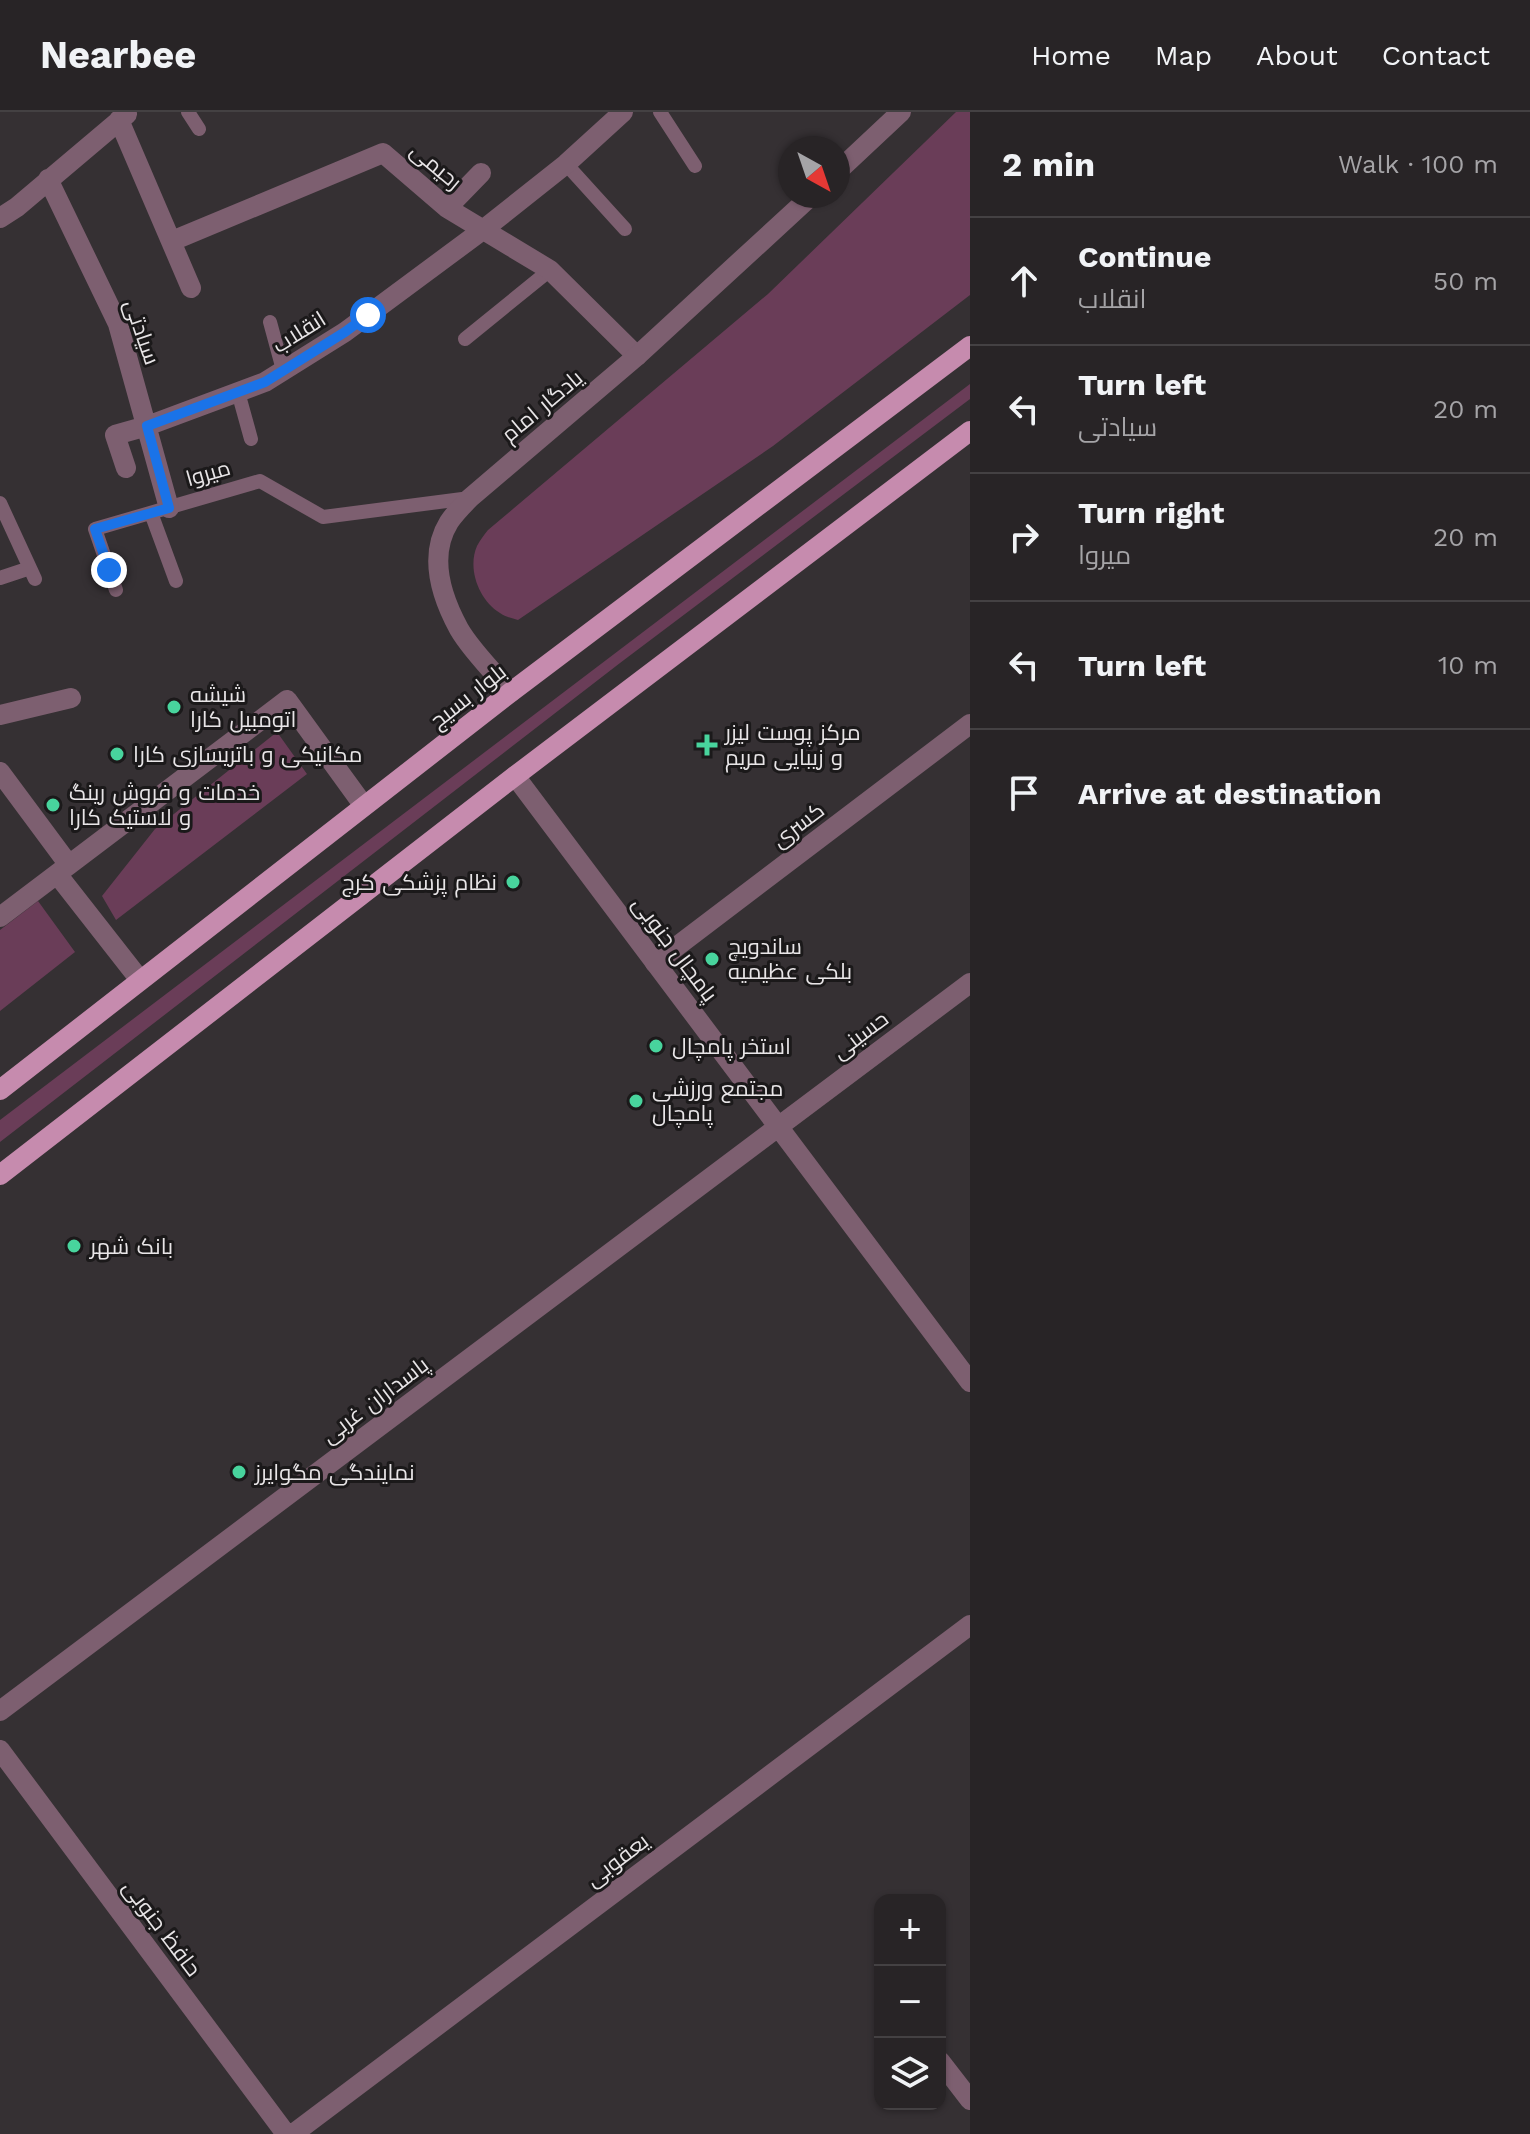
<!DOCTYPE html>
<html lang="en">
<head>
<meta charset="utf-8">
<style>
	body { margin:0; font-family:"Work Sans",Cairo,sans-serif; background:#343032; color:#f1f3f6 }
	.controls { position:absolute; right:24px; bottom:24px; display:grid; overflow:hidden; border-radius:16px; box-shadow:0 2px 6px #0004 }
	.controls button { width:72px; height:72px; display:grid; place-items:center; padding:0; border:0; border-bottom:2px solid #444143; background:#282426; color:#f1f3f6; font:40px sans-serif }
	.compass { position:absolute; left:778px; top:24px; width:72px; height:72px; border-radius:50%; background:#282426; box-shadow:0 2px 6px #0004; rotate:140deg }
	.stop { position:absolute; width:24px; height:24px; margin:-18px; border:6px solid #1a73e8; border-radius:50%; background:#fff }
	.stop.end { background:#1a73e8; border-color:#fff; box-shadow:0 2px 8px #0008 }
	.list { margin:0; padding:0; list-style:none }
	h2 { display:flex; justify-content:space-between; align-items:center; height:104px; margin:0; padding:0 32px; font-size:34px }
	h2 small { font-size:26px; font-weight:400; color:#a5a4a7 }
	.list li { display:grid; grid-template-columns:52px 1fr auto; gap:24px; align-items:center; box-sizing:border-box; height:128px; padding:0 32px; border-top:2px solid #444143 }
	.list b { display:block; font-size:30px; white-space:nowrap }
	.list p { margin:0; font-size:26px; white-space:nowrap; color:#a5a4a7 }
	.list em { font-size:26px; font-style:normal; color:#a5a4a7 }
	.icon { flex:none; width:44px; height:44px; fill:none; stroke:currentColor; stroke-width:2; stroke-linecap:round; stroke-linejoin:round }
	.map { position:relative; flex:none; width:970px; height:2022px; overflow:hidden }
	header { display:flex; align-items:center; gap:48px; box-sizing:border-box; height:112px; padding:0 40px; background:#282426; border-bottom:2px solid #444143 }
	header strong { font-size:38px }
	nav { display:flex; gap:44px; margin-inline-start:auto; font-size:28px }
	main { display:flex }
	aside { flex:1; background:#282426 }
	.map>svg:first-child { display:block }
</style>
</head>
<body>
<header>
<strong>Nearbee</strong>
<nav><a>Home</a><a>Map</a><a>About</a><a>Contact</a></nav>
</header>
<main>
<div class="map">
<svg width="970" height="2022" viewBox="0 0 970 2022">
	<rect width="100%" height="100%" fill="#353033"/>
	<path fill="#6a3d58" d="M 956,0 L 970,0 L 970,183 L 773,334 L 518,508 C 512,506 505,505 500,501 C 479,488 467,457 477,434 C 480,428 484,423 488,418 L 768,182 Z
		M 970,272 L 970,287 L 620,551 L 0,1030 L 0,1008 Z
		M 277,620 L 307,662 L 116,808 L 102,784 L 155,717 Z
		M 38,789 L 75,840 L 0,899 L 0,818 Z"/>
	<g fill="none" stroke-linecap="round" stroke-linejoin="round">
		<path stroke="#7d5f70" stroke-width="14" d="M 188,0 L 199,17
			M 660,0 L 695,54
			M 566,52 L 625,117
			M 270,210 L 283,258
			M 465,227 L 550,158
			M 238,280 L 251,327
			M 0,391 L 35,467
			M 151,401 L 176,469
			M 0,466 L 30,456
			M 116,478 L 95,417 L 260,369 L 323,405 L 470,386"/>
		<path stroke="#7d5f70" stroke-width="20" d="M 119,8 L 191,176
			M 48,67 L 118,212 L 169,396
			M 447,96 L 481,61
			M 0,106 L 17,95 L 127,2
			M 172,129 L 383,41 L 447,96 L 550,158 L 637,244
			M 126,356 L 115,323 L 147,314 L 265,270 L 345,220 L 484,117 L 566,52 L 623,0
			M 0,603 L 71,586
			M 0,660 L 69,753
			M 57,762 L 140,868
			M 0,805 L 287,588 L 364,694
			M 655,851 L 970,612
			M 0,1638 L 286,2022
			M 940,1949 L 970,1988
			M 293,2022 L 970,1513"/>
		<path stroke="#7d5f70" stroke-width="20" d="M 838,59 L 901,0
			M 511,580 C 495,562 471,538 459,517 C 441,484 428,444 449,410 C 455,401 463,393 470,386 L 637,244 L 811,84
			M 515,664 L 970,1270
			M 0,1599 L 970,871"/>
		<path stroke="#c68bae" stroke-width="20" d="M 0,978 L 511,580 L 970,234
			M 0,1063 L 515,664 L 970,319"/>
	</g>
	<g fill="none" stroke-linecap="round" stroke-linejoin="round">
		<path stroke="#1a73e8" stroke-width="10" d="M 109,458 L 95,417 L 169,396 L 147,314 L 265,270 L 345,220 L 368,203"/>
	</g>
	<g fill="#48d49d" stroke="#1b191a" stroke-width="3">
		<circle cx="174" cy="595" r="8"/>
		<path d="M703 621h8v8h8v8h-8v8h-8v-8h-8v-8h8z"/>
		<circle cx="117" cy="642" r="8"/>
		<circle cx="53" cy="693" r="8"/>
		<circle cx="513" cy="770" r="8"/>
		<circle cx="712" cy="847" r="8"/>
		<circle cx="656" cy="934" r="8"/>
		<circle cx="636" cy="989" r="8"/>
		<circle cx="74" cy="1134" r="8"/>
		<circle cx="239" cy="1360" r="8"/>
	</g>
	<g text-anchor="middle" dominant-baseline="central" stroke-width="6" stroke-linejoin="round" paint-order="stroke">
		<g font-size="22" fill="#e8e5e7" stroke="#1b191a">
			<text transform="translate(436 54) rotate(40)">رحیمی</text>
			<text transform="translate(142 220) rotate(71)">سیادتی</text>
			<text transform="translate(299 220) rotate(-32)">انقلاب</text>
			<text transform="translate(542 294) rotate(-40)">یادگار امام</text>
			<text transform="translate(208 361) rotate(-16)">میروا</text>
			<text transform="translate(468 584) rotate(-38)">بلوار بسیج</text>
			<text transform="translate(798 713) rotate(-37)">کسری</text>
			<text transform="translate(675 837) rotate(53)">پامچال جنوبی</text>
			<text transform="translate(860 923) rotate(-37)">حسینی</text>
			<text transform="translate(375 1288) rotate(-37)">پاسداران غربی</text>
			<text transform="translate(617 1748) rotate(-37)">یعقوبی</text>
			<text transform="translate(162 1816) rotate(53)">حافظ جنوبی</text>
		</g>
		<g font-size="22" fill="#e8e5e7" stroke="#1b191a" text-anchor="start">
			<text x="190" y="582">شیشه<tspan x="190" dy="25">اتومبیل کارا</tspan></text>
			<text x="725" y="620">مرکز پوست لیزر<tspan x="725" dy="25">و زیبایی مریم</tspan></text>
			<text x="133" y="642">مکانیکی و باتریسازی کارا</text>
			<text x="69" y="680">خدمات و فروش رینگ<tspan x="69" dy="25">و لاستیک کارا</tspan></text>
			<text x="497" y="770" text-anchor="end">نظام پزشکی کرج</text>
			<text x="728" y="834">ساندویچ<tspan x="728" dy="25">بلکی عظیمیه</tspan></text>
			<text x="672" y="934">استخر پامچال</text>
			<text x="652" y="976">مجتمع ورزشی<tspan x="652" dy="25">پامچال</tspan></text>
			<text x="90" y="1134">بانک شهر</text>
			<text x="255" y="1360">نمایندگی مگوایرز</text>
		</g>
	</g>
</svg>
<div class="controls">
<button>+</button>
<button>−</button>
<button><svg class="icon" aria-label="layers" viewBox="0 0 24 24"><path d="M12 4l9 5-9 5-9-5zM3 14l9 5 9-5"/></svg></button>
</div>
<svg class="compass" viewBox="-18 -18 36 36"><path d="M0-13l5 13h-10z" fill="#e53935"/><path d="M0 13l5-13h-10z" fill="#a5a4a7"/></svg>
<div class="stop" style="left:368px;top:203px"></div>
<div class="stop end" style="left:109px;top:458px"></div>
</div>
<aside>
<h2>2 min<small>Walk · 100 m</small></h2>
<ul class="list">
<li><svg class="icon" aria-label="ahead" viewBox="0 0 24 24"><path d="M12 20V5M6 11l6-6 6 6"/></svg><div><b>Continue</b><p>انقلاب</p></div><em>50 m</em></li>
<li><svg class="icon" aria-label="left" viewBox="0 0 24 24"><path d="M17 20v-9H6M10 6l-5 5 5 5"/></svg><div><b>Turn left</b><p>سیادتی</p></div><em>20 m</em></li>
<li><svg class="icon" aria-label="right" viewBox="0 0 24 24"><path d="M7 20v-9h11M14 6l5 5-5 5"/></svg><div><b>Turn right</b><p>میروا</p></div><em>20 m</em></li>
<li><svg class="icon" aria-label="left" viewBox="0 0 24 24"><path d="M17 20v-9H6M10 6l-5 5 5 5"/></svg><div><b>Turn left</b></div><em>10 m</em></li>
<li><svg class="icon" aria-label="arrive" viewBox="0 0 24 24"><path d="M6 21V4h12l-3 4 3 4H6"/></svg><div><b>Arrive at destination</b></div></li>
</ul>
</aside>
</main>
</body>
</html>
